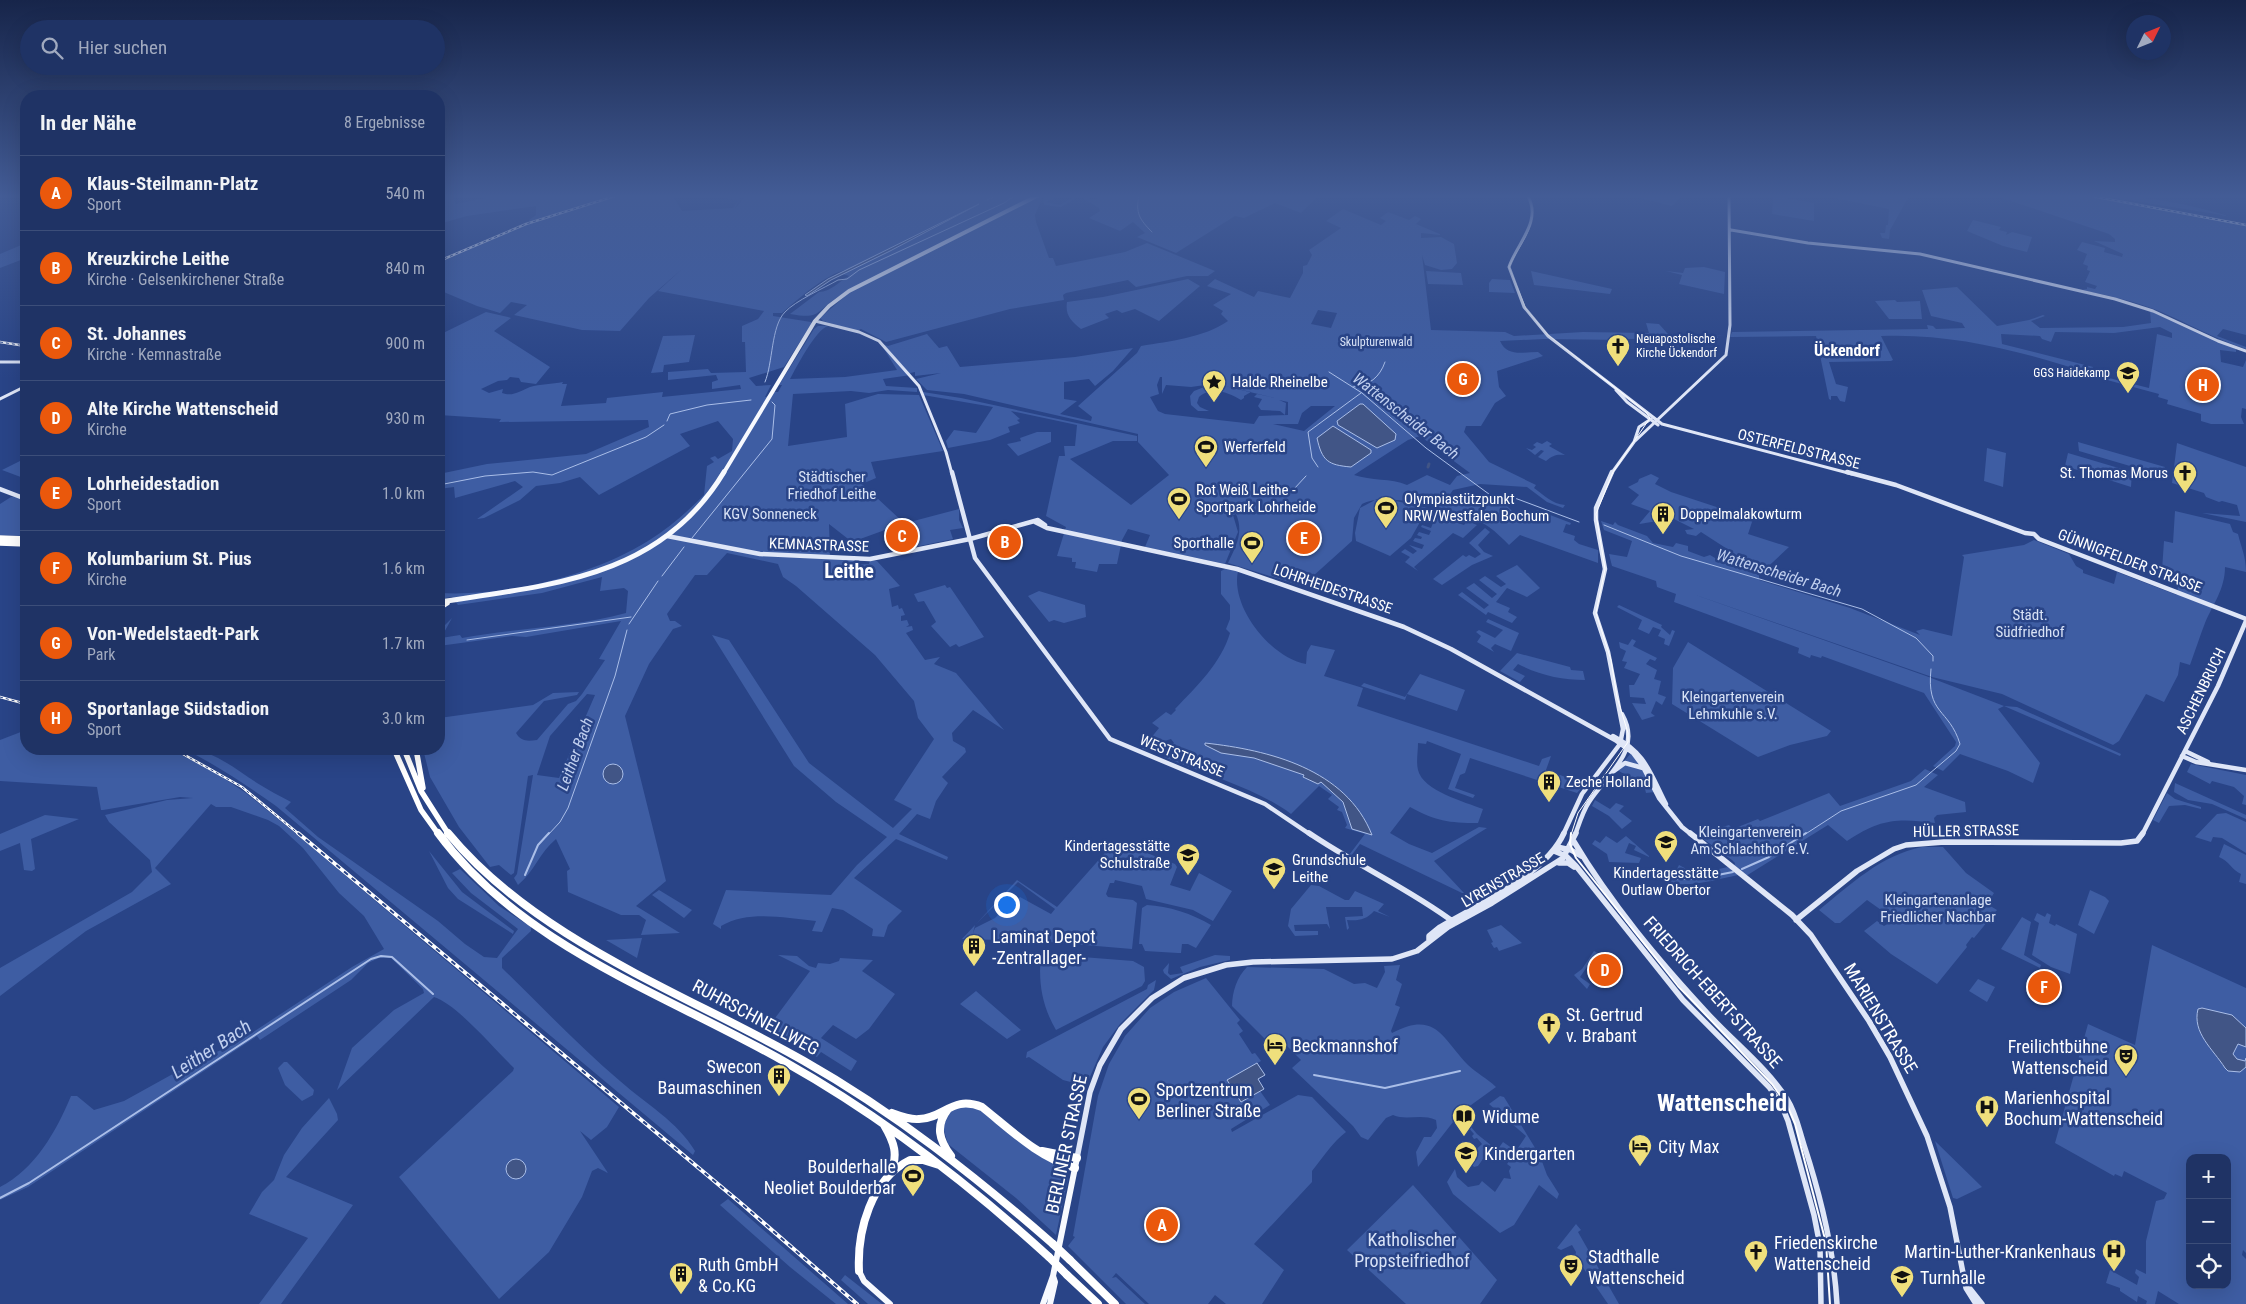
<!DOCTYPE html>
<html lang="de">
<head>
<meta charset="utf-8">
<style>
	body { margin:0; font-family:"Roboto Condensed",sans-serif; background:#273b6b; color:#f1f3f6 }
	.controls { position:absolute; right:15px; bottom:15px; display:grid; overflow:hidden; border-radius:10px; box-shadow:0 5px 20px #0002 }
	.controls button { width:45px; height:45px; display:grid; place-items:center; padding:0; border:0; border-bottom:1px solid #3c4e79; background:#1f3365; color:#f1f3f6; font:25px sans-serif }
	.compass { position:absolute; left:2126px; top:15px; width:45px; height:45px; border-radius:50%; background:#1f3365; box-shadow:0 5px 20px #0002; rotate:47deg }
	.you { position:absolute; left:1006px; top:904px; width:18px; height:18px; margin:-12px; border:4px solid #fff; border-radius:50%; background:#1a73e8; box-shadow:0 0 0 8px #1a73e833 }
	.badge { display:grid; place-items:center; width:32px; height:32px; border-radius:50%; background:#ea580c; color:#fff; font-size:16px; font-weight:700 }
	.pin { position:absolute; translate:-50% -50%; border:2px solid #fff; box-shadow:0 1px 5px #0006 }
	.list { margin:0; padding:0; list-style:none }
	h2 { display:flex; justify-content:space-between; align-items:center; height:65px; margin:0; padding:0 20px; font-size:21px }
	h2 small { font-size:16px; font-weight:400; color:#a1aabf }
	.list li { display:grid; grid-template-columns:32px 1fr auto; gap:15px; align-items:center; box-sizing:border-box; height:75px; padding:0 20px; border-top:1px solid #3c4e79 }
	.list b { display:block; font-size:19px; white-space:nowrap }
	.list p { margin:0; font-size:16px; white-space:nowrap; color:#a1aabf }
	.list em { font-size:16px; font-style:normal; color:#a1aabf }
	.icon { flex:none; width:28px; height:28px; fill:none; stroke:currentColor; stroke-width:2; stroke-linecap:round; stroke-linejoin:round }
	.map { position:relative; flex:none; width:2246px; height:1304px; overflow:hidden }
	.search { position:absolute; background:#1f3365; box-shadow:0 5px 20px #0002; left:20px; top:20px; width:425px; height:55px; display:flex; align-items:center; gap:12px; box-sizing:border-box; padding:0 18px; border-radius:28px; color:#a1aabf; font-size:19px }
	.panel { position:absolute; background:#1f3365; box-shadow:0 5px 20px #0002; left:20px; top:90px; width:425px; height:665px; border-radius:20px }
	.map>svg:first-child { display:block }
</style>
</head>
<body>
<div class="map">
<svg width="2246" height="1304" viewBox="0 0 2246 1304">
	<rect width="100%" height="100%" fill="#294487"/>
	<path fill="#3e5da3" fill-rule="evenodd" d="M 439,196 L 452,196 L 456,204 L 495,196 L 608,196 L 535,220 L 542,219 L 619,196 L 673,196 L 682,211 L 733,208 L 739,200 L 706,196 L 740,198 L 735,209 L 743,199 L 740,196 L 730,196 L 894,196 L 932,198 L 1035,196 L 836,298 C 814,314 819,319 790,314 L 819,292 C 830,292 840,281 849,276 L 842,274 L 853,269 C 832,268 797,300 782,313 L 773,313 L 773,316 L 811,322 L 811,324 L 784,367 L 749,378 L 756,386 L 771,385 L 765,397 L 770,396 L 772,392 L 778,392 L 782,385 L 779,385 L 814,329 L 818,326 L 828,326 C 816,329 796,368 790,379 L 845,377 L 897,370 L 881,344 L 888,346 L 927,334 L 939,348 L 947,346 L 960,367 L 1075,357 L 1133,348 L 1113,371 L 1095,386 L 1089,379 L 1064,382 L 1064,399 L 1077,401 L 1060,414 L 1091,421 L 1092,417 L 1078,406 L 1137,353 L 1141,346 C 1170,341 1203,338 1228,321 L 1221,314 L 1223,311 L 1213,305 L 1231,294 L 1207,286 L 1215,279 L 1254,297 L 1258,291 L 1290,298 L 1303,273 L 1303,266 L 1307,265 L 1312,255 L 1309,250 L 1341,228 L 1326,221 L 1343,209 L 1381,225 L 1386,221 L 1380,218 L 1388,212 L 1409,220 L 1415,216 L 1421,219 L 1416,224 L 1442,235 L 1421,233 L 1421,238 L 1441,237 L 1454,244 L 1457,263 L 1452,269 L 1441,270 L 1425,265 L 1422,255 L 1431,330 L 1505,332 L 1514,336 L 1583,332 L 1649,333 L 1646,323 L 1659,324 L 1668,334 L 1724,336 L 1717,336 L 1718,338 L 1624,339 L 1625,340 L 1544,339 L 1500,341 C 1507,357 1522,352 1538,352 L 1543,356 L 1497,371 L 1499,387 L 1506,396 L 1495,403 L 1481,426 L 1466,426 L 1464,432 L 1489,462 L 1536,485 L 1534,488 C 1544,495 1552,504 1565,505 L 1563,508 L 1547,502 L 1527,487 L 1480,484 L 1453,490 L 1446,500 L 1456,505 L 1463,498 L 1473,495 L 1506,505 L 1524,523 L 1531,519 L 1537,510 L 1571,523 L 1570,525 L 1566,524 L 1563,532 L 1575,536 L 1574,540 L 1579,544 L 1598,550 L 1598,563 L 1520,535 L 1509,545 C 1503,539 1496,532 1489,527 C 1466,511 1386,490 1362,504 L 1354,518 L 1352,541 L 1302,586 L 1228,563 C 1236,546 1244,532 1236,514 L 1233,515 L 1238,532 L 1225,564 L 1145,547 L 1150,535 L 1128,529 L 1122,540 L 1117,564 L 1099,564 L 1097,572 L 1075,568 L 1076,562 L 1072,562 L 1072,558 L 1057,556 L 1066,527 L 1046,516 L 1059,456 L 1065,456 L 1064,446 L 1075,446 L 1077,425 L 1011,411 L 1020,419 L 1017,420 L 1020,423 L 1008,427 L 1010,432 L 990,440 L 948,448 L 946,441 L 954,430 L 976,433 L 993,407 L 923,395 L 923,392 L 961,398 L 1137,436 L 1137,441 L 1113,441 L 1070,459 L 1131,505 L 1169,475 L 1138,442 L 1138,434 L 964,394 L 927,390 L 916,379 L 941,373 L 915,376 L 915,372 L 910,373 L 911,375 L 883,379 L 886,386 L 917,388 L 917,392 L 888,390 L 869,393 L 851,391 L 793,394 L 788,446 L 847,437 L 845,404 L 878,394 L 919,395 L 943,451 L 871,462 L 876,478 L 862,484 L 904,523 L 852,542 L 829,524 L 830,558 L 855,560 L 854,565 L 869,564 L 870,560 L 877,561 L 900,586 L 889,589 L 892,607 L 898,605 L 899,609 L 902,608 L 905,615 L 901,616 L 901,621 L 907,620 L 909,625 L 906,627 L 912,626 L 913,630 L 906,633 L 925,660 L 940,657 L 934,664 L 956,673 L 1004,730 L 973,710 L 952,733 L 953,741 L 965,748 L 966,752 L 942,777 L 948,783 L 936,801 L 930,819 L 917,814 L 899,834 L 948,857 L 947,860 L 896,839 L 854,878 L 902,911 L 888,925 L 884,937 L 872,936 L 873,929 L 843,910 L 832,908 L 822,932 L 812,931 L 816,921 C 784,918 749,910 721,926 L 721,929 L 713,924 L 726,890 L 831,895 L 857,865 L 887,837 L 836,802 L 794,766 L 712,635 L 729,640 L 809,763 L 893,828 L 912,809 L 894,800 L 934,739 L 918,718 L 914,701 L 875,655 L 796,586 L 783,577 L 778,564 L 727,553 L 707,575 L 695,575 L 667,614 L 670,621 L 675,621 L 682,626 L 673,629 L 649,664 L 625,716 L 666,881 L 636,906 L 680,933 L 641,935 L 646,920 L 639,915 L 621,915 L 568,892 L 567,871 L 570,869 L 556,839 C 540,852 534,872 518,885 L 514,878 L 517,874 L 533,775 L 528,776 L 514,873 L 511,875 L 499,865 L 490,867 L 459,827 L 430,777 L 423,749 L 439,749 L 439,718 L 533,705 L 553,693 L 579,692 L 577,695 L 544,701 L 516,733 C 521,742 528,741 537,740 L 568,704 L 576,701 L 582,694 L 605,660 L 599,659 L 621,621 L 526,637 L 512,636 L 439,646 L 439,631 L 452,618 L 441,638 L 460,635 L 462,638 C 515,628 575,627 626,613 L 628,591 L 624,588 L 600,591 L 602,577 L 542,593 L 458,605 L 452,597 L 439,599 L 439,593 C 505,597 592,576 648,541 C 669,528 687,512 704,495 L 707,466 L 714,462 L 710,458 L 715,456 L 718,459 L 732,451 L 733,439 L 718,421 L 680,434 L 690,446 L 599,495 L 580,477 L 560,483 L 536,486 L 520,500 L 484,518 L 477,519 L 523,487 L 515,481 L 455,498 L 454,487 L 439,489 L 439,474 L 487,464 L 586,454 L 649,427 L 648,420 L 499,422 L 501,419 L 439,415 L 439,335 L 486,312 L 508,317 L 511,318 L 494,331 L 550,367 L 536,384 L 521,382 L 519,378 L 510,377 L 507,380 L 498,381 L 481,389 L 489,393 L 503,389 L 502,393 C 513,397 520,391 530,387 C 540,384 552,384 563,382 L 562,384 L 567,384 L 561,406 L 606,403 L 607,398 L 663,392 L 662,397 L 741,389 L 740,385 L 712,389 L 712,382 L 718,380 L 716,375 L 668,380 L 668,372 L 708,369 L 711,373 L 746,372 L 745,342 L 742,342 L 742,326 L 758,319 L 764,311 L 658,291 L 682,269 L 649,298 L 620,331 L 582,330 L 514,315 L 527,305 L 511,302 L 500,313 L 477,306 L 439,290 L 439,262 L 531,223 L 529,220 L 536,215 L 536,206 L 467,216 L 439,224 ZM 1318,310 L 1337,313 L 1331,328 L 1311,324 ZM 1160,377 L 1162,377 L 1162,394 L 1166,385 L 1191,387 L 1212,384 L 1194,391 L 1190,396 L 1191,405 L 1198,411 L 1209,411 L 1200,407 L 1197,403 L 1199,397 C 1211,386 1228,392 1241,400 L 1244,398 L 1244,396 L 1251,392 L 1220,385 L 1275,398 L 1257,394 L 1254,397 L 1262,399 L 1258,406 L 1261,410 L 1280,411 L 1285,415 L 1286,403 L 1279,400 L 1288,402 L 1288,415 L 1259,416 L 1254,424 L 1165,414 L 1158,411 L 1150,397 L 1159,394 L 1157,385 ZM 1311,406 L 1335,406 L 1304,431 L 1273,424 L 1298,424 L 1302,413 ZM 1420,436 L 1470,473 L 1457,476 L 1450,485 L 1427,475 L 1407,485 C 1391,478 1371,481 1354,475 L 1408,440 ZM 587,694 L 595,695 L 559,778 L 537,775 L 550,736 Z
		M 1038,196 L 1041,196 L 1042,198 L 1035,215 L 1036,222 L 1049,258 L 1053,258 L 1056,266 L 1125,252 L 1147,243 L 1215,271 L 1208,276 L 1187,276 L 1136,287 L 1128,280 L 1066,293 L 1063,295 L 1064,300 L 1010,309 L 886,342 L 861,329 L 856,331 L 823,321 L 820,318 L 850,292 Z
		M 1043,196 L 1060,196 L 1046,202 L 1060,205 C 1072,197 1080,192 1092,200 L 1097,199 L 1098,196 L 1318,196 L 1301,213 L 1275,203 L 1244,218 L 1235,216 L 1176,253 L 1137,237 L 1145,233 L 1133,222 L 1120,231 L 1089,218 L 1100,211 L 1099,208 L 1079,196 L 1061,207 L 1044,205 Z
		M 1631,196 L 1682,196 L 1672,206 Z
		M 1773,196 L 1814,203 L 1814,221 L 1772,214 Z
		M 1824,196 L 1906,196 L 1908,198 L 1890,230 L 1889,239 L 1882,238 L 1880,233 L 1885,233 L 1886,225 L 1888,225 L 1889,209 Z
		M 1996,196 L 2085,196 L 2246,226 L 2246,335 L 2223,329 L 2217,336 L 2246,347 L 2246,349 C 2215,339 2187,323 2159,311 C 2134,301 2107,295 2081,290 L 2087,289 L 2087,287 L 2095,289 L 2097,286 L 2085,282 L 2090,271 L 2087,270 L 2088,266 L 2083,264 L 2087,254 L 2077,250 L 2082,242 L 2105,248 L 2104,252 L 2122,257 L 2123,254 L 2094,241 L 2115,242 L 2115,239 L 2109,234 Z
		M 2103,196 C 2146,196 2187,203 2228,216 Z
		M 1973,220 L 2001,227 L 1999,230 L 2007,232 L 2006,235 L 2012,232 L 2032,237 L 2027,252 L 2003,246 L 1967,231 Z
		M 26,243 L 26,258 L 0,268 L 0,254 Z
		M 1704,267 L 1725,272 L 1724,294 L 1679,284 L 1682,275 L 1666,271 L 1683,273 L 1685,268 Z
		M 1426,271 L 1461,273 L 1463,285 L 1428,284 Z
		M 1531,271 L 1612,289 L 1610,294 L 1534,285 Z
		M 1188,279 L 1200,286 L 1159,321 L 1135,309 L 1122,313 L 1117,310 L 1105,314 L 1109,318 L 1081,329 C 1071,321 1065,315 1067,302 L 1103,297 Z
		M 1492,279 L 1510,280 L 1515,293 L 1489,292 L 1489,283 Z
		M 1957,287 L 1997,326 L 2029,320 L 2043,315 L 2045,316 L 2031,321 L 2040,328 L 2123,327 L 2151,323 L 2150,311 L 2236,349 L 2236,352 L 2220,350 L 2221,362 L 2243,367 L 2246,360 L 2246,409 L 2242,408 L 2241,417 L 2244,424 L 2211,424 L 2201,421 L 2201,414 L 2167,404 L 2168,400 L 2158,397 L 2159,394 L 2096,377 L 2092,374 C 2024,352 1954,333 1881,336 L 1893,360 L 1891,361 L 1829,362 L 1836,384 L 1848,387 L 1845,402 L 1840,401 L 1837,396 L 1831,396 L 1831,400 L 1829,399 L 1816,336 L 1730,337 L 1732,332 L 1928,329 L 1927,325 L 1933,326 L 1936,329 L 1965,328 L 1962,323 L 1931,316 L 1922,290 ZM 2160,327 L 2172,333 L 2172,338 L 2157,334 L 2149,388 L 2093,374 L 2093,367 L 2002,344 L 2001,334 L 2040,336 L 2042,339 L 2051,342 L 2055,332 L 2114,333 Z
		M 1895,300 L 1897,302 L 1920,301 L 1922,319 L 1889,319 L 1875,301 Z
		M 695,335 L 689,362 L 664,365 L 663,372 L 651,373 L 663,336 Z
		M 1037,432 L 1051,432 L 1051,442 L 1018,456 L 1007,444 L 1021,441 L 1020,438 Z
		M 1547,441 L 1552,444 L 1549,446 L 1565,455 C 1557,454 1553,455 1546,461 L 1538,457 L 1544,451 L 1541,450 L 1535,455 L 1526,448 L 1532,450 L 1536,447 L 1533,445 L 1537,442 L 1542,444 Z
		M 2078,442 L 2165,467 L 2164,476 L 2079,451 Z
		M 2177,443 L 2246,467 L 2246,522 L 2202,513 L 2240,516 L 2237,505 L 2222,501 L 2219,502 L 2206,497 L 2204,493 L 2172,483 Z
		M 1987,448 L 2006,453 L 2003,487 L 1984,481 Z
		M 2068,453 L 2132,472 L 2131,487 L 2065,466 Z
		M 26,458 L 26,479 L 2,470 Z
		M 1651,474 L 1659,478 L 1655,484 L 1671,492 L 1753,519 L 1748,534 L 1789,547 L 1759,575 L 1759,580 L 1850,608 L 1920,635 L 1916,631 L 1923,629 L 1952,636 L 1964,557 L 1962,555 L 2024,545 L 2034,540 L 2069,554 L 2076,566 L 2083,570 L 2083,573 L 2114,584 L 2117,572 L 2177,595 L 2179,576 L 2162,570 L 2164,541 L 2173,543 L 2175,511 L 2230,524 L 2233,532 L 2238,534 C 2241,547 2246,556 2246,572 L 2225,567 C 2225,589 2213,604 2205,623 C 2200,636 2195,651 2190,665 L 2180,662 L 2178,675 L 2164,702 L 2146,694 L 2119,741 L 2113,745 L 2002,694 L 1932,677 L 1690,593 L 1926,676 L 2004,706 L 2017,707 L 2121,754 L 2120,756 L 2004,706 L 1998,709 L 2040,763 L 2033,783 L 2008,771 L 1960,754 L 1943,771 L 1933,766 L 1955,746 L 1956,742 L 1924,693 L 1822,656 L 1821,658 L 1811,655 L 1810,658 L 1798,653 L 1799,648 L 1674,602 L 1676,594 L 1657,587 L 1656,581 L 1612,566 L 1609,554 L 1627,557 L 1632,541 L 1604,530 L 1601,521 L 1613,525 L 1615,522 L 1618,525 L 1647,536 L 1653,543 L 1673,547 L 1676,543 L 1688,546 L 1688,551 L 1704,557 L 1710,555 L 1720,561 L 1734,562 L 1735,554 L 1701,532 L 1696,536 L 1687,534 L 1685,530 L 1694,529 L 1662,513 L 1658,521 L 1639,524 L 1650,511 L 1631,504 L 1639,495 L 1628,487 L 1638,482 L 1639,479 Z
		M 26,494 L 26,536 L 0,535 L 0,504 L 11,497 L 22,497 Z
		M 1377,499 L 1391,500 L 1428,508 L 1411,538 L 1390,556 L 1356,541 L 1355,533 L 1360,508 Z
		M 959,509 L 959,520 L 963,528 L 950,530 L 953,539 L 910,548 L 910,543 L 914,542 L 906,523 Z
		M 1430,514 L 1464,525 L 1467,521 L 1477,525 L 1463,538 L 1453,533 L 1414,567 L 1418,571 L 1399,558 L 1405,562 L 1410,557 L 1401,552 L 1405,549 L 1413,554 L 1417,551 L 1409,545 L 1422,549 L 1424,545 L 1413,541 L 1415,538 L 1421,539 L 1422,537 L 1417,535 L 1419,532 L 1429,535 L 1431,531 L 1421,527 L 1422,525 L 1431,528 L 1433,523 L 1426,521 Z
		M 1485,528 L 1490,532 L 1478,545 L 1484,552 L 1493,556 L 1472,565 L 1442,585 L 1433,579 L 1463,555 L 1466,557 L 1469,555 L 1475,558 L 1481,554 L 1469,543 Z
		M 1517,565 L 1540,588 L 1527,597 L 1507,588 L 1496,602 L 1510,608 L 1508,612 L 1517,617 L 1512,623 L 1488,612 L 1486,615 L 1458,595 L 1462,592 L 1484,609 L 1489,605 L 1466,588 L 1474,583 L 1492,598 L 1497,594 L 1479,580 L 1485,576 L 1501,587 L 1506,584 L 1496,576 Z
		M 1225,569 L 1238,571 C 1230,607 1271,658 1306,664 L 1307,652 L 1311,645 L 1335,650 L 1324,676 L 1363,688 L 1357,706 L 1539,766 L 1542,759 L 1551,756 L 1546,770 L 1585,784 L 1577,793 L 1470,758 L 1465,773 L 1460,775 L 1455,788 L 1475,795 L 1473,798 L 1448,789 L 1461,754 L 1427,741 L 1426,744 L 1418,743 C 1418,752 1416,762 1418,770 C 1423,791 1465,802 1483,809 L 1478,823 C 1448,823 1436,821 1410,807 L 1390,833 L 1409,844 L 1432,853 L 1479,827 L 1487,828 L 1434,861 L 1464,893 L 1462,893 L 1360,844 L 1351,856 L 1349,855 L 1365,834 L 1345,828 L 1347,825 L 1342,812 L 1337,810 L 1339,807 L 1328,799 L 1332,795 L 1319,786 L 1291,814 C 1258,789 1205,774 1164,757 L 1168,752 L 1162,749 L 1174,743 L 1171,739 L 1155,744 L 1148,750 L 1142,749 L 1159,728 L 1152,723 L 1166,712 L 1171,715 L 1176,710 L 1175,709 C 1197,686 1221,663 1230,633 L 1226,629 L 1230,619 L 1230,605 L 1221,594 L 1221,571 Z
		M 945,585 L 947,588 L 950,587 L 984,637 L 959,647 L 956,644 L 950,647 L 931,626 L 936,622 L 935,620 L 924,601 L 918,602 L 914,594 Z
		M 1039,591 L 1085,605 L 1086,617 L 1064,623 L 1054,620 L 1049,622 L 1028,596 Z
		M 1619,605 L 1662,625 L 1661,627 L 1670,635 L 1672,630 L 1675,631 L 1669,646 L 1664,644 L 1665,639 L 1658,636 L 1661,630 L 1653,627 L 1649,634 L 1638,629 L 1642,620 L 1617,607 Z
		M 1488,619 L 1519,633 L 1511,651 L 1495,644 L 1491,648 L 1494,652 L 1477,642 L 1481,636 L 1476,632 L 1479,630 L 1495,638 L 1503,630 L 1486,622 Z
		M 1632,639 L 1636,641 L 1633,646 L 1657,658 L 1655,661 L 1650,659 L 1646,664 L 1657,670 L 1654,679 L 1661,681 L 1658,694 L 1666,697 L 1662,705 L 1656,701 L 1651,713 L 1655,716 L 1642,720 L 1632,703 L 1646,704 L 1644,698 L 1630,697 L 1629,685 L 1634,685 L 1640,674 L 1624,668 L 1627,662 L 1622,661 L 1626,651 L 1620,648 L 1619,642 L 1628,645 Z
		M 1688,642 L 1831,731 L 1827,736 L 1790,745 L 1758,757 L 1672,704 L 1673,668 Z
		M 1517,653 L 1570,667 L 1571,670 L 1583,671 L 1585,680 C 1562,680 1539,675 1518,664 L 1513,670 L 1525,676 L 1520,682 L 1500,671 Z
		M 1420,674 L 1465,690 L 1457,711 L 1407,694 L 1405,700 L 1361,686 L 1364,683 L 1405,697 Z
		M 26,730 L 26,749 L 168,749 L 207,767 L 246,793 L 288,827 L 619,1107 L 607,1127 L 591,1140 L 580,1131 L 608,1173 L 598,1168 L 592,1171 L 582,1197 L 549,1252 L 499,1299 L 399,1177 L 513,1071 L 514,1068 C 495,1050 457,1004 434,997 L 337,1090 L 352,1048 L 394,1010 L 424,993 L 423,989 L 391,958 L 379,958 L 368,963 L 351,980 L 260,1040 L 257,1036 L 28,1187 L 0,1200 L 0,1187 C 35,1169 56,1132 71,1096 L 77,1096 L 94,1110 L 124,1101 L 198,1060 L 235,1044 L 352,967 L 384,949 L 364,916 L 339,893 L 303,848 L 279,826 L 268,820 L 231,807 L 216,807 L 211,804 L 155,868 L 171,884 L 86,931 L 0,996 L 0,968 L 132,892 L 152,872 L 150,860 L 109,822 L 105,815 L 167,800 L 193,798 L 180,797 L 103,810 L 101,810 L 97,787 L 0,781 L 0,740 Z
		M 184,749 C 212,749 234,768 257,783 C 268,790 280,796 291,802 L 285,808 L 318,837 L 438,921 L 465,944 L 484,957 L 497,958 L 518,929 L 471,893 L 452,873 L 460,869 L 499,906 L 531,927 L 531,931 L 502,958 L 502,968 C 541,1006 579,1046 620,1081 C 645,1103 678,1122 695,1151 L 693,1155 L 276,806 C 246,785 217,765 184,749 Z
		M 1631,753 L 1634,755 L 1655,792 L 1646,793 L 1644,785 L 1617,770 Z
		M 2191,764 L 2246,775 L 2246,805 L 2242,804 L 2244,796 L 2234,787 L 2212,781 L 2210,784 L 2187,772 Z
		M 1925,769 L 1938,775 L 1924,787 L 1965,802 L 1966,812 L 1937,815 L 1934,818 L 1935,823 C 1897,818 1880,819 1847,841 L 1828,825 L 1746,876 L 1734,866 L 1735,863 L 1732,860 L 1702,838 L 1713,830 L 1729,825 L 1733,829 L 1758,819 L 1760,821 L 1829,793 L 1840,806 L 1911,781 Z
		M 2175,783 L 2246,815 L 2246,819 L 2212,804 L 2188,800 L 2174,792 Z
		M 2167,793 L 2175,799 L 2201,807 L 2201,809 L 2185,805 L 2169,806 L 2159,823 L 2153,820 Z
		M 1595,800 L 1610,809 L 1616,803 L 1624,806 L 1619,811 L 1632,821 L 1622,829 L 1609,816 L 1592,806 Z
		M 2226,813 L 2246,822 L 2246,853 L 2222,838 L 2213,837 L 2211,842 L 2195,837 L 2217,814 Z
		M 45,815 L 79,819 L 31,839 L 35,869 L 32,871 L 24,870 L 20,843 L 0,851 L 0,834 Z
		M 1606,836 L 1617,843 L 1626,836 L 1649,856 L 1649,857 L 1634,850 L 1636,846 L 1629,843 L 1625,853 L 1641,858 L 1639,863 L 1609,862 L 1607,854 L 1592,844 L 1595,840 L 1600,843 Z
		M 1119,842 L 1175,864 L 1177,867 L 1170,885 L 1190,891 L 1199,873 L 1232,891 L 1213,921 L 1193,910 L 1146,899 L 1142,886 L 1115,880 L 1114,883 L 1110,883 L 1106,894 L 1108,897 L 1133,900 L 1137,903 L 1132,949 L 1037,941 L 962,939 L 1017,880 L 1057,907 L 1112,845 ZM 1018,882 L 1055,909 L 1051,914 L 1020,897 L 1014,903 L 1011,902 L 995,918 L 975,928 L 973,933 L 975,925 Z
		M 2224,844 L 2246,855 L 2246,884 L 2239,882 L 2241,874 C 2232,870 2229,861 2219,857 Z
		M 1922,847 L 1943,847 L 1966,873 L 1994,893 L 1987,904 L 1997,910 L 1974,938 L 1972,937 L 1966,945 L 1967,947 L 1937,984 L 1891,954 L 1864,931 L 1877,921 L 1884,926 L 1896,919 L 1895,915 L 1887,909 L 1884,912 L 1867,900 L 1840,923 L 1835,923 L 1819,910 C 1850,885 1881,855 1922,847 Z
		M 429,851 L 462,892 L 514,931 L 513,934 L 458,899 L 448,888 Z
		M 1679,865 L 1692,872 L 1691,875 L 1728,867 L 1738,875 C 1719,879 1676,892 1661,878 L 1664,875 L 1667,875 L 1667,872 L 1675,873 Z
		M 1311,885 L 1319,886 L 1345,900 L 1349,900 L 1355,891 L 1384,904 L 1378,911 L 1390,917 L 1374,911 C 1366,920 1358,921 1347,920 L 1349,928 L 1347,930 L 1345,917 L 1363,916 L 1362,907 L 1326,907 L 1330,929 L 1327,924 L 1294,925 L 1295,931 L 1318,931 L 1318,935 L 1295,936 L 1288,926 L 1291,909 Z
		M 659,890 L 692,910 L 684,918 L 652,895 Z
		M 2090,890 L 2105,897 L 2109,901 L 2094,934 L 2078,925 Z
		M 1147,905 C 1168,906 1193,914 1211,925 L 1196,948 L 1188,944 L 1182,944 L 1181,953 L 1178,953 L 1145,951 L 1142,944 L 1139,944 L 1142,908 Z
		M 2037,913 L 2045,917 L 2047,913 L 2051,915 L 2049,923 L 2055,926 L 2056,924 L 2077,934 L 2070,974 L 2051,967 L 2032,955 L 2039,923 L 2034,920 Z
		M 2022,917 L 2031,922 L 2024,955 L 2041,965 L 2040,968 L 2001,949 Z
		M 1501,925 L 1522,943 L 1499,951 L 1497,947 L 1494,948 L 1491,943 L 1493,942 L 1487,930 Z
		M 642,938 L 637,958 L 606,940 Z
		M 2152,945 L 2246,988 L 2246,1253 L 2243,1250 L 2242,1255 L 2246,1259 L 2246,1304 L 2179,1304 L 2158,1291 L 2155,1304 L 2146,1304 L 2147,1301 L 2138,1296 L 2137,1302 L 2120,1291 L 2120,1288 L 2106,1283 L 2110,1270 L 2137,1285 L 2139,1277 L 2135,1273 L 2136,1269 L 2146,1274 L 2146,1241 L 2156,1201 L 2164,1199 L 2167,1193 L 2124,1171 L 2122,1177 L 2115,1174 L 2114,1176 L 2055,1143 L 2088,1024 L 2135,1045 ZM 2190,1158 L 2227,1158 L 2227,1285 L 2190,1285 Z
		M 1594,951 L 1622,967 L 1614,977 L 1611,975 L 1613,972 L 1593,958 L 1580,977 L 1590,984 L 1587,989 L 1574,975 L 1582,969 Z
		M 1044,954 L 1133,961 L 1144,967 L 1145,981 L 1142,986 L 1056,1030 C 1042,1006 1038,982 1041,955 Z
		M 778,955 L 797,956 L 809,966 L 816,968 L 818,963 L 830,964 L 839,961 L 840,958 L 873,960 L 862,971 L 895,994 L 869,1029 L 856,1039 L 833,1025 L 821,1038 L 857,1061 L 851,1071 L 821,1052 L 817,1057 L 767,1029 L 810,971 Z
		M 1215,955 L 1230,956 L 1230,960 L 1200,967 L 1171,979 L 1164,973 L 1163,970 L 1169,963 L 1168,973 L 1170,975 L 1183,973 L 1180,967 Z
		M 1400,965 L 1396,980 L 1402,984 L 1395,1005 L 1400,1007 L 1391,1031 L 1392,1033 C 1436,1010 1442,1038 1468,1065 C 1476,1073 1487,1078 1496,1087 L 1460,1113 L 1418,1167 L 1416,1152 L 1424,1137 L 1431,1137 L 1437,1128 L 1436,1120 C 1421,1113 1407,1121 1393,1115 L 1386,1118 L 1368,1140 L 1361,1137 L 1353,1126 L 1292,1068 L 1301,1060 L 1283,1042 L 1275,1049 L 1232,1006 C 1232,992 1237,977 1247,967 L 1324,969 L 1354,984 L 1365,983 L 1377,988 L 1385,972 L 1384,966 Z
		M 1206,978 L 1240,1020 L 1237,1023 L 1243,1031 L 1239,1034 L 1252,1054 L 1255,1053 L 1261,1061 L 1227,1081 L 1241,1102 L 1260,1091 L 1270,1105 L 1231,1129 L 1232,1132 L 1298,1095 L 1312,1097 L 1346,1132 C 1333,1142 1323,1157 1312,1171 L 1312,1182 L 1254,1244 L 1284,1270 L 1262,1304 L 1226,1304 L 1215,1295 L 1208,1304 L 1149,1304 L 1116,1273 L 1112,1278 L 1116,1277 L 1145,1304 L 1126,1304 L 1068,1246 L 1075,1237 L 1073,1236 L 1098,1096 L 1109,1064 L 1125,1036 L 1150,1008 L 1174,992 Z
		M 1978,979 L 1995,987 L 1987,1002 L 1969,991 Z
		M 1156,980 L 1154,990 L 1120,1024 L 1103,1047 L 1089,1079 L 1082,1085 L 1063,1080 L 1029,1057 L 1026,1058 L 1027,1052 L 1147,989 L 1148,985 Z
		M 976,991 L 1021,1030 L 1007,1039 L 960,1004 Z
		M 284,1062 L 287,1062 L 314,1090 L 313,1095 L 302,1101 L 285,1085 L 278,1068 Z
		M 1500,1096 L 1504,1097 L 1540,1156 L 1547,1175 L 1559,1194 L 1557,1199 L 1539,1185 L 1514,1225 L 1500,1233 L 1453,1194 L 1447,1182 L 1455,1169 L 1457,1177 L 1468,1187 L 1479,1185 L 1482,1181 L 1495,1192 L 1504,1178 L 1511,1179 L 1509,1171 L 1511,1167 L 1507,1164 L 1511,1159 L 1498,1149 L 1503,1142 L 1516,1151 L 1526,1136 L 1489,1104 Z
		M 329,1098 L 337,1114 L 338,1120 L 286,1177 L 353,1205 L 281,1304 L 259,1304 L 308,1238 L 249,1214 L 262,1192 L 274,1180 L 284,1155 L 302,1128 Z
		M 955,1107 L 975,1107 L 985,1113 L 1024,1144 L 1066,1172 L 1068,1179 L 1056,1235 L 1016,1198 L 948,1144 L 943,1127 L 950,1112 Z
		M 1466,1121 L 1477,1134 L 1492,1146 L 1478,1166 L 1474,1167 L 1469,1161 L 1460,1158 L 1462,1156 L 1455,1150 L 1459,1146 L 1469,1156 L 1482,1144 L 1477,1138 L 1474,1139 L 1472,1136 L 1474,1134 L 1467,1126 L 1464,1128 L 1461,1125 Z
		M 1935,1141 L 1982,1187 L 1957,1199 L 1953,1198 Z
		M 1413,1185 L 1497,1280 L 1480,1304 L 1406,1304 L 1347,1250 Z
		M 728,1199 L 848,1304 L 836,1304 L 790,1267 L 720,1205 Z
		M 1576,1224 L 1581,1230 L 1578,1232 L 1619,1304 L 1608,1304 L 1575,1256 L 1576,1252 L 1572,1245 L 1561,1250 L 1557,1248 Z
		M 845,1275 L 882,1304 L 868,1304 L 841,1280 Z"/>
	<path fill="#415586" stroke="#aabee8" d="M 979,204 L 890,251 L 831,280 L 807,296 L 805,295 L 828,279 Z
		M 1360,404 L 1363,404 L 1396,434 L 1395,440 L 1377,448 L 1338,425 L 1337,421 Z
		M 1333,426 L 1371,450 L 1371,453 L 1351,467 C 1328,465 1322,461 1317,438 Z
		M 1205,743 C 1269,750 1346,769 1372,835 L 1352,829 L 1343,802 L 1321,782 L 1318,784 L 1303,777 L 1304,775 L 1254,758 L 1221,753 L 1205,745 Z
		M603 774a10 10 0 1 1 20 0a10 10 0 1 1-20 0Z
		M 2202,1008 L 2232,1015 L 2246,1028 L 2246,1047 L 2238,1044 L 2233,1054 L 2237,1059 L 2245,1061 L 2246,1058 L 2246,1067 L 2240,1072 L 2228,1071 L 2225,1068 C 2213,1049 2192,1033 2198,1009 Z
		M 1257,1063 L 1265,1075 L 1258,1079 L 1264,1089 L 1241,1102 L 1227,1080 Z
		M506 1169a10 10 0 1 1 20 0a10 10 0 1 1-20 0Z"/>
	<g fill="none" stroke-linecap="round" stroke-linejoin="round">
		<path stroke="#aabee8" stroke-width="1" d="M 901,196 L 974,196
			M 1139,196 C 1135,213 1140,220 1152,232
			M 987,200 L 995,196
			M 1329,372 L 1362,393 L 1426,448 L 1493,497 L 1512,497 L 1579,522
			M 765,382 C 773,363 771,326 785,312 C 795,301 824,288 838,280 L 847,279 L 859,270 L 1004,203 L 1014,196
			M 1353,387 C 1369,386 1380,377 1385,362
			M 667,421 L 670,414 L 707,405 L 751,400
			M 1318,467 L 1312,458 L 1308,432 L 1361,393
			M 439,485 L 485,476 L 533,472 L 552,475 L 646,437 L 664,425
			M 1294,489 L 1306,476
			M 1604,525 L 1681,556 L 1862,609 L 1916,638 L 1933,656 L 1933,661
			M 692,538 L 772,439 L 775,405 L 772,402
			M 662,576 L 684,547
			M 629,624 L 658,581
			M 467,640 L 631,617
			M 548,835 L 560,822 L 568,808 L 615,676 L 627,630
			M 1804,835 L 1841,811 L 1916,785 L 1956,751 L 1960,744 C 1949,708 1926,715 1931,669"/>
		<path stroke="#aabee8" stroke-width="2" d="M 1742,869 L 1769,857 L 1806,833
			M 525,875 L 538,845 L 549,833
			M 1664,879 L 1697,879 L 1733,872
			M 1314,1075 L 1385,1088 L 1460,1071
			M 0,1198 L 29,1183 L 371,959 L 381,956 L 392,957 L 433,994"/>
		<path stroke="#415586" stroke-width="3" d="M 1428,467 L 1429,464"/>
		<path stroke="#dfe6f7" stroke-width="3" d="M 1528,196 C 1542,222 1517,243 1509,267 L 1524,307 L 1548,336 L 1662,424 L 1852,474
			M 1731,230 L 1808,243 L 1920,254 L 2115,299 L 2153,311 L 2218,341 L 2246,351
			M 815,321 L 859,332 L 879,341 L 919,386 L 946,452 L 952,474
			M 0,362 L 26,362
			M 1616,390 L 1627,402 L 1658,425
			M 0,399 L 26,386
			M 1634,442 L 1639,427 L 1651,419
			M 1611,474 L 1634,442 L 1726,355 L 1730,325 L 1729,196"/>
		<path stroke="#dfe6f7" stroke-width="4.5" d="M 952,472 L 975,558 L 1110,739 L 1265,804 L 1311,835
			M 1847,472 L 1896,485 L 2025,533 L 2034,534 L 2039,539 L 2246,619
			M 0,489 L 26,499
			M 1035,522 L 1047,528 L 1237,569 L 1404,627 L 1451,649 L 1615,740 L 1633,753 L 1642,765 L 1659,798 L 1682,827 L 1692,835
			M 667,536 L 760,554 L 870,559 L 970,539 L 1038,520 L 1045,525
			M 1613,736 C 1646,753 1650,773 1666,804
			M 2185,751 L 2208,762
			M 2182,756 L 2196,762 L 2246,770
			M 1614,771 L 1625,763 L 1643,768
			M 1563,835 L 1582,794 L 1620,744 L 1623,729 L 1608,652 L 1595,613 L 1605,569 L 1596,520 L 1596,508 L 1612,472
			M 1575,835 C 1579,824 1583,811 1589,802 C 1607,774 1643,751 1622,714
			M 2142,835 L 2218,686 L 2246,621"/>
		<path stroke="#dfe6f7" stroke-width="5.5" d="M 1309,833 C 1356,865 1410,889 1455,923
			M 1690,833 L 1792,915 L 1811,935 L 1869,1021 L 1890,1057 L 1927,1136 L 1950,1207 L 1966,1288 L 1976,1304
			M 1573,840 C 1611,904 1659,961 1710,1016 C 1735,1043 1767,1068 1787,1099 C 1796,1113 1799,1130 1804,1145 C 1821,1197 1834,1249 1837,1304
			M 1557,847 L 1571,850 L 1581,856
			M 1554,851 L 1566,856 L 1576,866 L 1683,1000 L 1769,1087 L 1781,1104 L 1788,1121 L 1814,1215 L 1820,1246 L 1821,1304
			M 1559,863 L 1568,863 L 1574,867
			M 1796,920 L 1857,871 L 1894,849 L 1906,845 L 1944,842 L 2121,843 L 2137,841 L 2143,833
			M 1429,940 L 1429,936 L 1440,927 C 1479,904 1545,875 1564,833
			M 1077,1158 L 1090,1092 L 1100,1065 L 1121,1029 L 1152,998 L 1184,978 L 1226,965 L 1253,962 L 1392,959 L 1417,951 L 1448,927 L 1492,903 L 1563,858 L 1576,833
			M 1967,1285 L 1982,1304"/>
		<path stroke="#f7f9fe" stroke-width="4" d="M 723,474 L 815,321 L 829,306 L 849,291 L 1037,196"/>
		<path stroke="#f7f9fe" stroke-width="5" d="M 439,602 C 549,585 660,579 724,472"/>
		<path stroke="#f7f9fe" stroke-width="6" d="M 859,1271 L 864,1281 L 890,1304
			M 1043,1304 L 1053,1276 L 1077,1158
			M 1050,1304 L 1055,1282 L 1053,1276"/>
		<path stroke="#fff" stroke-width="5.5" d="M 0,538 L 26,539
			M 0,543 L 26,544
			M 439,608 L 447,603
			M 394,749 L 421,810 L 439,835
			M 404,749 L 421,791 L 449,835
			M 416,749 L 423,788"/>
		<path stroke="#fff" stroke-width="8" d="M 438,833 C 522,947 666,994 785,1062 C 881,1116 968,1183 1049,1257
			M 448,833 C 537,941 685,993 804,1061 C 894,1112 975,1176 1053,1244
			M 948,1109 C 935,1126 939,1140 951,1156
			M 892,1113 C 900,1116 910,1120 919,1119 C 945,1118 952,1095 982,1107 C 1012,1131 1038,1157 1075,1168
			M 884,1125 C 894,1142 899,1155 890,1173
			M 1042,1151 L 1077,1158
			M 1070,1260 L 1115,1304
			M 859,1271 C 857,1231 871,1179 910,1160 L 923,1160 L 939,1165
			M 1067,1275 L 1098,1304"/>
		<path stroke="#fff" stroke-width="1" d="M 1528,196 C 1542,222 1519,244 1509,267 L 1526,309 L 1548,335 L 1646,412 L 1650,418 L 1613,472 L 1596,514 L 1605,569 L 1596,613 L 1611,660 L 1617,697 L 1628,733 L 1628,742 L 1578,813 L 1571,835"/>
		<path stroke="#fff" stroke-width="2" d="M 1571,833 L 1570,844 L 1576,858 L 1678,986 L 1772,1084 L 1787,1105 L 1795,1124 L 1826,1243 L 1830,1304"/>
		<g stroke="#fff" stroke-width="2.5">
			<path id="rail-far1" d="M 2091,196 L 2246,225
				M 439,261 L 526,224 L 615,196
				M 0,342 L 26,346
				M 0,697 L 26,704
				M 174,749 L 242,787 L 300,835"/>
		</g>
		<g stroke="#fff" stroke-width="4">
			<path id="rail" d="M 298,833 L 743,1205 L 857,1304"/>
		</g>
		<use href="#rail-far1" stroke="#294487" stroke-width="1" stroke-dasharray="3" stroke-linecap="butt"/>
		<use href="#rail" stroke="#294487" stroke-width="2" stroke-dasharray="5" stroke-linecap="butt"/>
		<path stroke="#fff" stroke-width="8" d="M 1053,1244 L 1070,1260
			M 1049,1257 L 1067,1275"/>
	</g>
	<linearGradient id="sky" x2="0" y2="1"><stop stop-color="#17254a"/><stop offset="0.52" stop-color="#435c96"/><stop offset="1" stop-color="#435c96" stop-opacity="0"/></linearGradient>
	<rect width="2246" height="378" fill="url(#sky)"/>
	<defs>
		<g id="church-pin" transform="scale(1.25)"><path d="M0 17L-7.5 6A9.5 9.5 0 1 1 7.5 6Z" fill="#efdf7c" stroke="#294487"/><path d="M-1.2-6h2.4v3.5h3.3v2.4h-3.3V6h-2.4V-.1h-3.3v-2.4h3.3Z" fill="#111"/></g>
		<g id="school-pin" transform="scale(1.25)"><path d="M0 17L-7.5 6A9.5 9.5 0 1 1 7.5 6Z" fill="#efdf7c" stroke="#294487"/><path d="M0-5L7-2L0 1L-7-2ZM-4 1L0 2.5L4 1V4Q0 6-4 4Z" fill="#111"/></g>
		<g id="sight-pin" transform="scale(1.25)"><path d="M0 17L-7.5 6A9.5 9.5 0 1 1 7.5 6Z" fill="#efdf7c" stroke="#294487"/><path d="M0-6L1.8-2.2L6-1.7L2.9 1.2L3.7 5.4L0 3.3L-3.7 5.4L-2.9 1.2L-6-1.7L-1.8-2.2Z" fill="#111"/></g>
		<g id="stadium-pin" transform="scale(1.25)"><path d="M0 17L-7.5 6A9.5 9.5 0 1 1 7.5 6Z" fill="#efdf7c" stroke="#294487"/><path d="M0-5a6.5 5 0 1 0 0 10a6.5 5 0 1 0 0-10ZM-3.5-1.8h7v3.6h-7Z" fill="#111"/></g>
		<g id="building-pin" transform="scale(1.25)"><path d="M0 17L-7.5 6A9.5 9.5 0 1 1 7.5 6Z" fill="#efdf7c" stroke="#294487"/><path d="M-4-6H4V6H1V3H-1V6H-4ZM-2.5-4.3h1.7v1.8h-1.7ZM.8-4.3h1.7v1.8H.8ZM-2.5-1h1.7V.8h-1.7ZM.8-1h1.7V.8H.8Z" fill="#111"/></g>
		<g id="hotel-pin" transform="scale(1.25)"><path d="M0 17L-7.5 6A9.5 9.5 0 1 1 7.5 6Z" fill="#efdf7c" stroke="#294487"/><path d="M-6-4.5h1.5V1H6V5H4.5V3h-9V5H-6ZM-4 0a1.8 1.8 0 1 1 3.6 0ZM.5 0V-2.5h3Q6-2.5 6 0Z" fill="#111"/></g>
		<g id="theatre-pin" transform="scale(1.25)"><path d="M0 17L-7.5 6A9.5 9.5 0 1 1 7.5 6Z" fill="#efdf7c" stroke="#294487"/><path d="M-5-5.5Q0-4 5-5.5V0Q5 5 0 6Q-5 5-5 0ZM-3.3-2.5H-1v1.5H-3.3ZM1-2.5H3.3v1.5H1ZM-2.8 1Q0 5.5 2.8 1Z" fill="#111"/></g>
		<g id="hospital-pin" transform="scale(1.25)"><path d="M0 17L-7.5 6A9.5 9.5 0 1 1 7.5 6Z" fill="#efdf7c" stroke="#294487"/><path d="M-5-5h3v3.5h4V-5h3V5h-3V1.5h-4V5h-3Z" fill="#111"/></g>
		<g id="library-pin" transform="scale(1.25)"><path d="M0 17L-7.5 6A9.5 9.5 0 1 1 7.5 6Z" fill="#efdf7c" stroke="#294487"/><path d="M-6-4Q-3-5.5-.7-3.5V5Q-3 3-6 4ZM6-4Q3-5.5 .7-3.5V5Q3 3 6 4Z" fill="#111"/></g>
	</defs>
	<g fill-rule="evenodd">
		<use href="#church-pin" x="1618" y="346"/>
		<use href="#school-pin" x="2128" y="373"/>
		<use href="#sight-pin" x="1214" y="382"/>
		<use href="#stadium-pin" x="1206" y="447"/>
		<use href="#church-pin" x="2185" y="473"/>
		<use href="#stadium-pin" x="1179" y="499"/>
		<use href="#stadium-pin" x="1386" y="508"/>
		<use href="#building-pin" x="1663" y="514"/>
		<use href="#stadium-pin" x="1252" y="543"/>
		<use href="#building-pin" x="1549" y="782"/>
		<use href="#school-pin" x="1666" y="842"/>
		<use href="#school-pin" x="1188" y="855"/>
		<use href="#school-pin" x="1274" y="869"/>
		<use href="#building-pin" x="974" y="946"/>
		<use href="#church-pin" x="1549" y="1024"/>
		<use href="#hotel-pin" x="1275" y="1045"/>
		<use href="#theatre-pin" x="2126" y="1056"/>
		<use href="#building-pin" x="779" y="1076"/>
		<use href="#stadium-pin" x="1139" y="1099"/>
		<use href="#hospital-pin" x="1987" y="1107"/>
		<use href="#library-pin" x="1464" y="1116"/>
		<use href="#hotel-pin" x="1640" y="1146"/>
		<use href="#school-pin" x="1466" y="1153"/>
		<use href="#stadium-pin" x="913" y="1176"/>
		<use href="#hospital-pin" x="2114" y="1251"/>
		<use href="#church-pin" x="1756" y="1252"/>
		<use href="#theatre-pin" x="1571" y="1266"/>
		<use href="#building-pin" x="681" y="1274"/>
		<use href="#school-pin" x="1902" y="1277"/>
	</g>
	<g text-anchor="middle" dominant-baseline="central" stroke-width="5" stroke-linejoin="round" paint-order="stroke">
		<g font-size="12" fill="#fff" stroke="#294487" text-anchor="start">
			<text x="1636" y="339">Neuapostolische<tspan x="1636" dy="14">Kirche Ückendorf</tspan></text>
			<text x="2110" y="373" text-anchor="end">GGS Haidekamp</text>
		</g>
		<g font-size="12" fill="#d8e2f6" stroke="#294487">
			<text x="1376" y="342">Skulpturenwald</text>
		</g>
		<g font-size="15" fill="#fff" stroke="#294487" text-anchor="start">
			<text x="1232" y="382">Halde Rheinelbe</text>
			<text x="1224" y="447">Werferfeld</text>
			<text x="2168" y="473" text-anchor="end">St. Thomas Morus</text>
			<text x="1196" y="490">Rot Weiß Leithe -<tspan x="1196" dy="17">Sportpark Lohrheide</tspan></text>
			<text x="1404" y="499">Olympiastützpunkt<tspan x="1404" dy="17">NRW/Westfalen Bochum</tspan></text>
			<text x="1680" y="514">Doppelmalakowturm</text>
			<text x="1234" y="543" text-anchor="end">Sporthalle</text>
			<text x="1566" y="782">Zeche Holland</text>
			<text x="1170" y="846" text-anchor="end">Kindertagesstätte<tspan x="1170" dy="17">Schulstraße</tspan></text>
			<text x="1292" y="860">Grundschule<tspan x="1292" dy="17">Leithe</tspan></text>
			<text x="1666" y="873" text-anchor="middle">Kindertagesstätte<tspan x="1666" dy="17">Outlaw Obertor</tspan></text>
		</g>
		<g font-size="15" fill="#fff" stroke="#294487">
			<text transform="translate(1799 449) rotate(14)">OSTERFELDSTRASSE</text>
			<text transform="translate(819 545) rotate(2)">KEMNASTRASSE</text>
			<text transform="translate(2130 561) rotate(21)">GÜNNIGFELDER STRASSE</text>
			<text transform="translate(1333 589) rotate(19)">LOHRHEIDESTRASSE</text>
			<text transform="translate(2201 691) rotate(-64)">ASCHENBRUCH</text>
			<text transform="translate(1182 756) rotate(22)">WESTSTRASSE</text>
			<text transform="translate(1966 831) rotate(-1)">HÜLLER STRASSE</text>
			<text transform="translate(1503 880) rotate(-30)">LYRENSTRASSE</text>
		</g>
		<g font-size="15" fill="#d8e2f6" stroke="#294487">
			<text x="832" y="477">Städtischer<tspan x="832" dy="17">Friedhof Leithe</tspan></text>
			<text x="770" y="514">KGV Sonneneck</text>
			<text x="2030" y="615">Städt.<tspan x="2030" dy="17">Südfriedhof</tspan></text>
			<text x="1733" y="697">Kleingartenverein<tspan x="1733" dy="17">Lehmkuhle s.V.</tspan></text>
			<text x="1750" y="832">Kleingartenverein<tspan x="1750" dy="17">Am Schlachthof e.V.</tspan></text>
			<text x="1938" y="900">Kleingartenanlage<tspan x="1938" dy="17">Friedlicher Nachbar</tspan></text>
		</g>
		<g font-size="16" font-weight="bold" fill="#fff" stroke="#294487">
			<text x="1847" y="350">Ückendorf</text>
		</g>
		<g font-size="16" font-style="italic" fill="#c0cfef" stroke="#294487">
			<text transform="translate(1406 416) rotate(38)">Wattenscheider Bach</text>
			<text transform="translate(1779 573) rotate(17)">Wattenscheider Bach</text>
			<text transform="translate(575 754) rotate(-70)">Leither Bach</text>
		</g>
		<g font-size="18" fill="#fff" stroke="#294487" text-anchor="start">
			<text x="992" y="936">Laminat Depot<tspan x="992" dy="21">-Zentrallager-</tspan></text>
			<text x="1566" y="1014">St. Gertrud<tspan x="1566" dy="21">v. Brabant</tspan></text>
			<text x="1292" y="1045">Beckmannshof</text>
			<text x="2108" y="1046" text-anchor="end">Freilichtbühne<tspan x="2108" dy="21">Wattenscheid</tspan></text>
			<text x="762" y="1066" text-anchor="end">Swecon<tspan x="762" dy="21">Baumaschinen</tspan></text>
			<text x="1156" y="1089">Sportzentrum<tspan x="1156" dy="21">Berliner Straße</tspan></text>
			<text x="2004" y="1097">Marienhospital<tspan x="2004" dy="21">Bochum-Wattenscheid</tspan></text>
			<text x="1482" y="1116">Widume</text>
			<text x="1658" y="1146">City Max</text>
			<text x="1484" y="1153">Kindergarten</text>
			<text x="896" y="1166" text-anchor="end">Boulderhalle<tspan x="896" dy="21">Neoliet Boulderbar</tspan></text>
			<text x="1774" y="1242">Friedenskirche<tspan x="1774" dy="21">Wattenscheid</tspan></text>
			<text x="2096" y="1251" text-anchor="end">Martin-Luther-Krankenhaus</text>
			<text x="1588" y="1256">Stadthalle<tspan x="1588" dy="21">Wattenscheid</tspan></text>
			<text x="698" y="1264">Ruth GmbH<tspan x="698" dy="21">&amp; Co.KG</tspan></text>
			<text x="1920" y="1277">Turnhalle</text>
		</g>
		<g font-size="18" fill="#fff" stroke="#294487">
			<text transform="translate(1713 992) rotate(48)">FRIEDRICH-EBERT-STRASSE</text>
			<text transform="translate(756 1017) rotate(28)">RUHRSCHNELLWEG</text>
			<text transform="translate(1881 1018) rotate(59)">MARIENSTRASSE</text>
			<text transform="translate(1066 1144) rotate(-78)">BERLINER STRASSE</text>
		</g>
		<g font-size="18" fill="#d8e2f6" stroke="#294487">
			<text x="1412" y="1239">Katholischer<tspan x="1412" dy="21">Propsteifriedhof</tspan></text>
		</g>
		<g font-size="19" font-style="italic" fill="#c0cfef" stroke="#294487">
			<text transform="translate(211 1049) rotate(-33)">Leither Bach</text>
		</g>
		<g font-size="20" font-weight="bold" fill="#fff" stroke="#294487">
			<text x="849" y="571">Leithe</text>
		</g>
		<g font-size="24" font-weight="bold" fill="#fff" stroke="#294487">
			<text x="1722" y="1103">Wattenscheid</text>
		</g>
	</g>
</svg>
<div class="controls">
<button>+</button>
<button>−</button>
<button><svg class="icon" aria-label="locate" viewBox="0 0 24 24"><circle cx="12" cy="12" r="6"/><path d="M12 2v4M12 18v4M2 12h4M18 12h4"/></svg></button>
</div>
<svg class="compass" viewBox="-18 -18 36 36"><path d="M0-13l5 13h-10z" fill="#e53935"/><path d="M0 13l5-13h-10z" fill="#a1aabf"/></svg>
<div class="you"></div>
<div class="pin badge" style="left:1162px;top:1225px">A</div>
<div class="pin badge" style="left:1005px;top:542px">B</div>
<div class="pin badge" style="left:902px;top:536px">C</div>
<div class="pin badge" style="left:1605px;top:970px">D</div>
<div class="pin badge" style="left:1304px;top:538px">E</div>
<div class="pin badge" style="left:2044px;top:987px">F</div>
<div class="pin badge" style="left:1463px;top:379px">G</div>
<div class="pin badge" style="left:2203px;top:385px">H</div>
<div class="search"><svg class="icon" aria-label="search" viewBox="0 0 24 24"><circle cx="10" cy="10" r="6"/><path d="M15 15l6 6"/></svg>Hier suchen</div>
<section class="panel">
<h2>In der Nähe<small>8 Ergebnisse</small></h2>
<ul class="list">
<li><span class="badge">A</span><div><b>Klaus-Steilmann-Platz</b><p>Sport</p></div><em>540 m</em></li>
<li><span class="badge">B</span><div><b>Kreuzkirche Leithe</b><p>Kirche · Gelsenkirchener Straße</p></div><em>840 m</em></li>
<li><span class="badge">C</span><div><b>St. Johannes</b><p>Kirche · Kemnastraße</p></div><em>900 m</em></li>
<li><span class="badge">D</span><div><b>Alte Kirche Wattenscheid</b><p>Kirche</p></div><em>930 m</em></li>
<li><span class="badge">E</span><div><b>Lohrheidestadion</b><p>Sport</p></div><em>1.0 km</em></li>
<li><span class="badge">F</span><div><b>Kolumbarium St. Pius</b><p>Kirche</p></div><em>1.6 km</em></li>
<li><span class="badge">G</span><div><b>Von-Wedelstaedt-Park</b><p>Park</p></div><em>1.7 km</em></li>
<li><span class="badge">H</span><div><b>Sportanlage Südstadion</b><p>Sport</p></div><em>3.0 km</em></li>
</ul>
</section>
</div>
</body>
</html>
